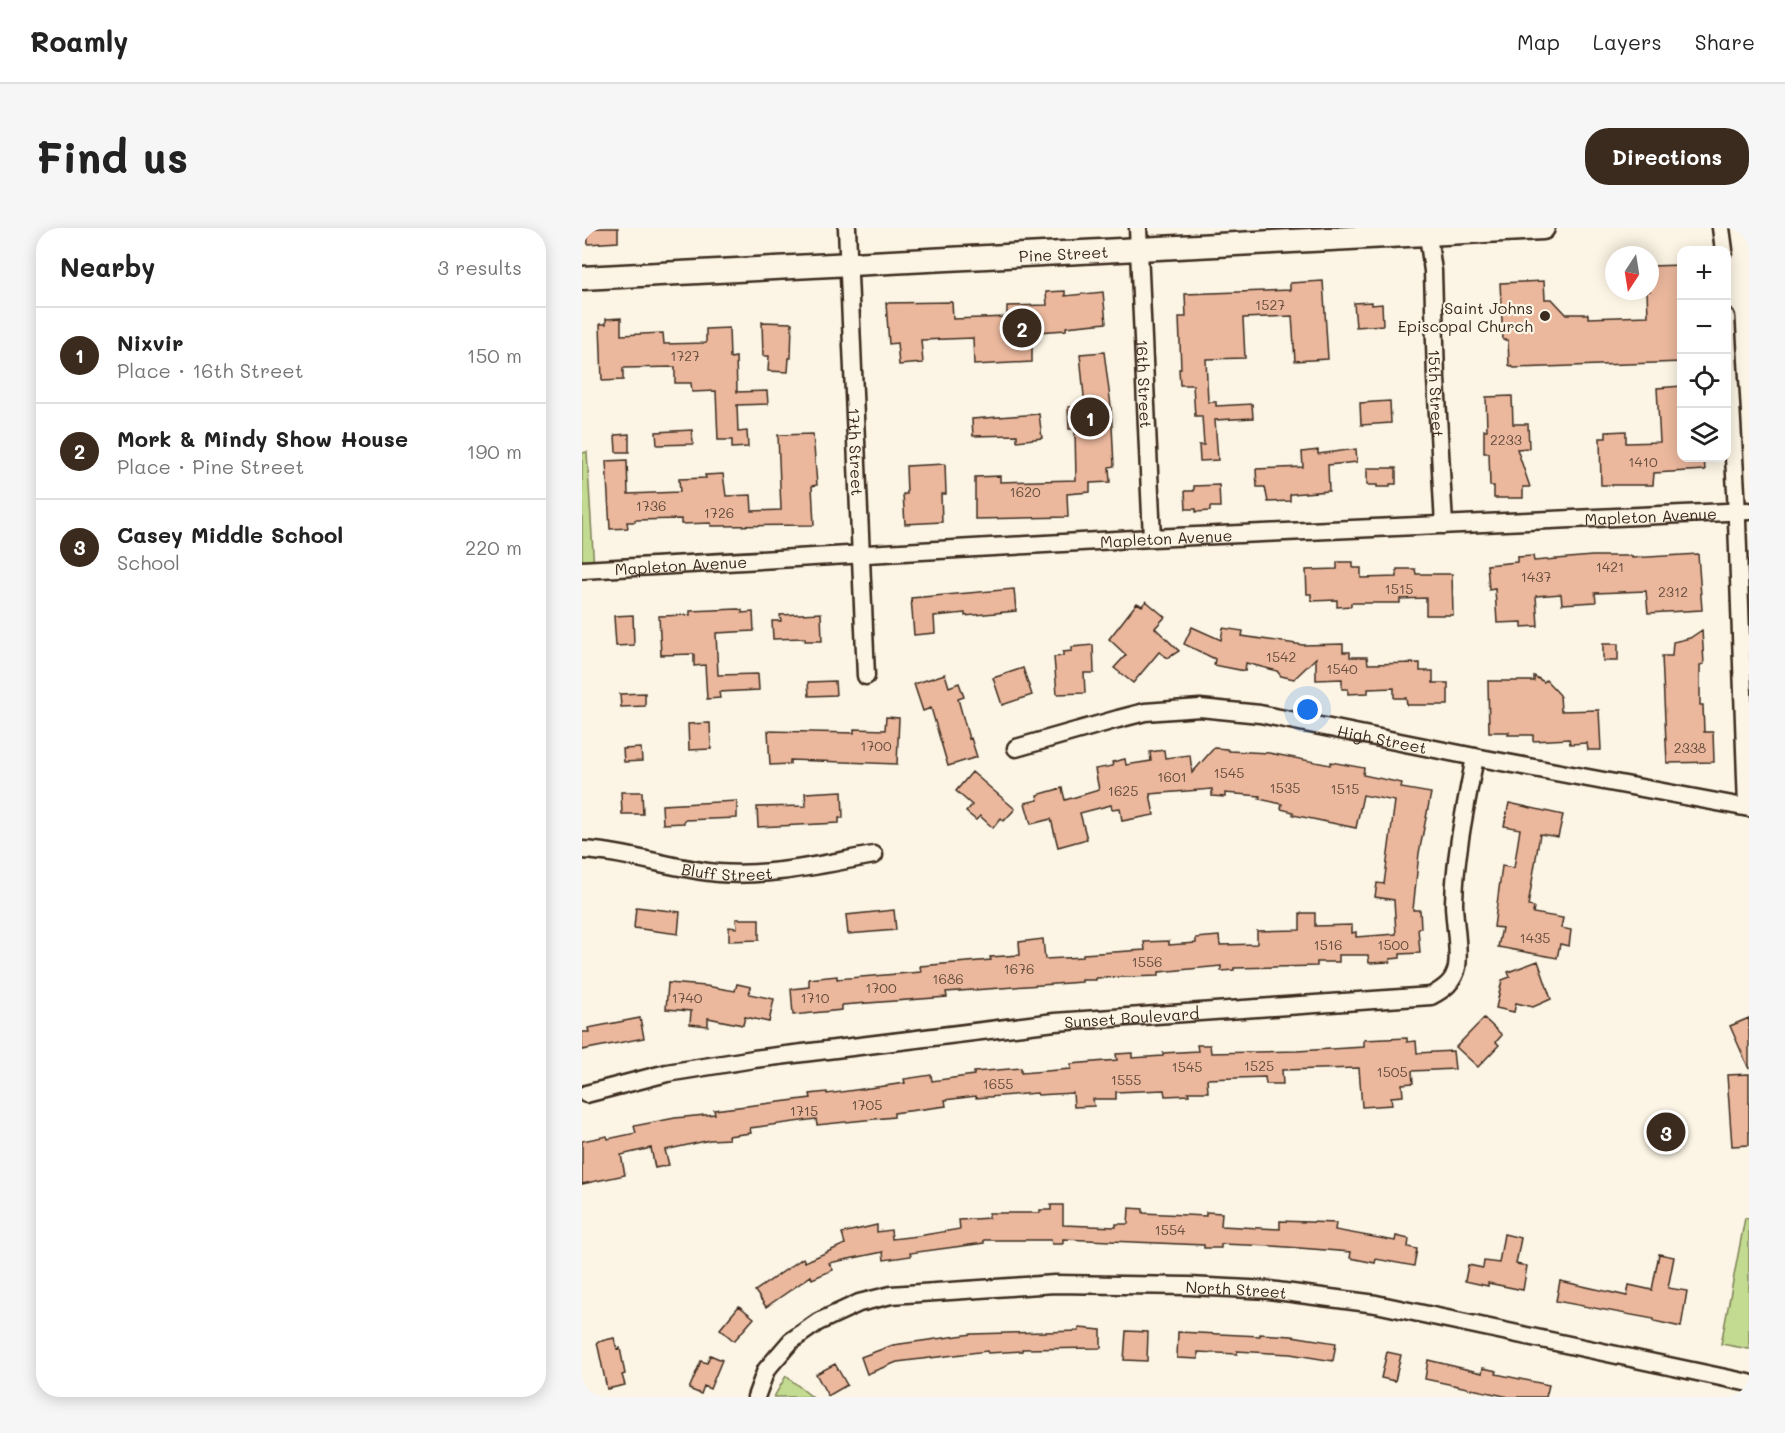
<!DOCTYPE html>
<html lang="en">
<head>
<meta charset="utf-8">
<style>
	body { margin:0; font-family:Mali,sans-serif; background:#f6f6f6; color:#222 }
	.controls { position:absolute; right:18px; top:18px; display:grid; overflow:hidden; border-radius:12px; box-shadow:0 3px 15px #0003 }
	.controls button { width:54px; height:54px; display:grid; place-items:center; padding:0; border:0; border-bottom:2px solid #e0e0e0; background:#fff; color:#222; font:30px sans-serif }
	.compass { position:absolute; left:1023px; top:18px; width:54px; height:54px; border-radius:50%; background:#fff; box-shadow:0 3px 15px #0003; rotate:192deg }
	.you { position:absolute; left:726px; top:482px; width:21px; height:21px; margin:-15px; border:4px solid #fff; border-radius:50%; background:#1a73e8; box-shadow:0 0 0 9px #1a73e833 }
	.badge { display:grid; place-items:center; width:39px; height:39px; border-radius:50%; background:#3b2a1e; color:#fff; font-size:20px; font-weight:700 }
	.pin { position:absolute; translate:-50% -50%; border:3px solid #fff; box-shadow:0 2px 6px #0006 }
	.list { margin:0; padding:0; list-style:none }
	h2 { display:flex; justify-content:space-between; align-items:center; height:78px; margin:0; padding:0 24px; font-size:26px }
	h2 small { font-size:20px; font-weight:400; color:#767676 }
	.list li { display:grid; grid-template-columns:39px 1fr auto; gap:18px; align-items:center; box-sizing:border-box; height:96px; padding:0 24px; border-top:2px solid #e0e0e0 }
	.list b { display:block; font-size:22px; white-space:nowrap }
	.list p { margin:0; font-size:20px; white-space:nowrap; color:#767676 }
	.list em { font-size:20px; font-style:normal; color:#767676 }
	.icon { flex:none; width:33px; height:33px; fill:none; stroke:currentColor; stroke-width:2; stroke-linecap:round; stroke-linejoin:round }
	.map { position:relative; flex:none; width:1167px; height:1169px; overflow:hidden; border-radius:24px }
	header { display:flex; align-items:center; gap:36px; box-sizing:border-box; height:84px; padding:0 30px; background:#fff; border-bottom:2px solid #e0e0e0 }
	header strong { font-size:28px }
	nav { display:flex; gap:33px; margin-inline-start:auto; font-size:21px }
	.intro { display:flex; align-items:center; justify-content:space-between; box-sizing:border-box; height:144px; padding:0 36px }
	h1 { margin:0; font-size:42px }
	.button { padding:15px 27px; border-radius:24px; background:#3b2a1e; color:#fff; font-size:21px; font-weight:700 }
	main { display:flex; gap:36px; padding:0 36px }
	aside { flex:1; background:#fff; border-radius:24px; box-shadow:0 3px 15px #0003 }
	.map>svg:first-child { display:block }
</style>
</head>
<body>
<header>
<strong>Roamly</strong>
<nav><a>Map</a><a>Layers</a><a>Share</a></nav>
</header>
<div class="intro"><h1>Find us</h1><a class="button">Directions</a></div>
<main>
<aside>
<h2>Nearby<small>3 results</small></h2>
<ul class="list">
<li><span class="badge">1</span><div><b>Nixvir</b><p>Place · 16th Street</p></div><em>150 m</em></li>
<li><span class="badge">2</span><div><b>Mork &amp; Mindy Show House</b><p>Place · Pine Street</p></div><em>190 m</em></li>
<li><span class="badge">3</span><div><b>Casey Middle School</b><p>School</p></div><em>220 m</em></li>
</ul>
</aside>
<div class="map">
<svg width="1167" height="1169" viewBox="0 0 1167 1169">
	<rect width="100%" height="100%" fill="#fcf5e5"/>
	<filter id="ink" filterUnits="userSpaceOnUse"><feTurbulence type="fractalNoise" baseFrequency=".0167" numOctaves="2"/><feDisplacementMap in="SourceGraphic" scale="12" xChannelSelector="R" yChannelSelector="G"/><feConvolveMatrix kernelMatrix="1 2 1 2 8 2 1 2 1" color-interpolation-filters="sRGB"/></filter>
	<g filter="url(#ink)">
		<path fill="#c3db91" stroke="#7f8258" stroke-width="1.5" d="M 5,224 L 12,341 L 0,342 L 0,225 Z
			M 1163,990 L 1167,991 L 1167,1121 L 1139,1116 Z
			M 204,1148 L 230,1169 L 192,1169 Z"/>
		<path fill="#ebb89d" stroke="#3b2a1e" stroke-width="1.5" d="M 5,0 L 36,0 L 36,14 L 6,16 Z
			M 1100,37 L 1100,134 L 932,140 L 927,137 L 926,112 L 921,112 L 918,55 L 962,53 L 963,71 L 970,71 L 984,86 L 1006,86 L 1006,90 L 1066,88 L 1065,63 L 1068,63 L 1068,38 Z
			M 741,53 L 746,131 L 713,133 L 710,88 L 661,90 L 663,130 L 624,131 L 626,174 L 634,174 L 634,178 L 670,176 L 671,190 L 633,192 L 636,232 L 618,233 L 617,217 L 622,217 L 620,188 L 613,188 L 611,157 L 598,157 L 597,141 L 599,141 L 597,89 L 604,89 L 603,66 L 708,62 L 708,55 Z
			M 483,63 L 483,68 L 521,64 L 524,95 L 484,99 L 484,102 L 455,104 L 455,109 L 450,109 L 450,134 L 392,137 L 391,110 L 339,112 L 341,135 L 317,137 L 315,115 L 307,116 L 304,75 L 370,74 L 371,91 L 425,89 L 425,78 L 465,77 L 464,64 Z
			M 790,74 L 790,77 L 800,76 L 801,97 L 774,99 L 772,75 Z
			M 39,90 L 39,107 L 81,105 L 82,116 L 124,115 L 124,101 L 147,100 L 148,130 L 154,129 L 155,164 L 185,163 L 186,176 L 155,177 L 156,204 L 165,203 L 166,219 L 150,220 L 150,212 L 136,212 L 134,163 L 110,164 L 109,155 L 93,155 L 93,139 L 41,140 L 41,152 L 20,153 L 18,96 L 24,96 L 24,91 Z
			M 180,94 L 210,95 L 209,130 L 207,130 L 206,144 L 186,143 L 187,128 L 181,128 Z
			M 522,124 L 529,178 L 532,238 L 527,239 L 528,254 L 508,255 L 508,264 L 485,266 L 486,289 L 393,291 L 393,249 L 418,248 L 418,254 L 494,252 L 493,201 L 487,201 L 486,179 L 503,179 L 498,126 Z
			M 1100,158 L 1100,230 L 1122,230 L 1123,242 L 1072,245 L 1071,257 L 1019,257 L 1018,210 L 1024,210 L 1024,204 L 1044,203 L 1044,215 L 1078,214 L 1075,160 Z
			M 930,168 L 931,196 L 946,196 L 947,220 L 935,221 L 948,259 L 941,259 L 941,270 L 912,270 L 912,258 L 908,258 L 907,225 L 902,225 L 902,202 L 905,202 L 904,169 Z
			M 808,173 L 809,195 L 779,197 L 778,175 Z
			M 457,186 L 460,210 L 435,213 L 435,207 L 391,208 L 390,191 Z
			M 110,202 L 111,216 L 75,217 L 74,204 Z
			M 47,206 L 47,224 L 34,224 L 33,207 Z
			M 231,206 L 235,257 L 230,258 L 232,297 L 129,298 L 129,295 L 99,296 L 99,291 L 53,292 L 53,294 L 45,294 L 46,300 L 28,301 L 24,233 L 45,232 L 46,266 L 98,264 L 97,251 L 124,250 L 123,247 L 141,246 L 144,268 L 169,267 L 170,283 L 199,282 L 196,207 Z
			M 774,221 L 775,234 L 746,237 L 747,263 L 710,266 L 708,267 L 708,273 L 686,274 L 683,259 L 675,259 L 674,241 L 721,239 L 720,224 L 736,222 L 736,226 Z
			M 363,236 L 364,266 L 359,266 L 360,294 L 323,296 L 321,266 L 325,266 L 324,238 Z
			M 785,240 L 814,240 L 814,256 L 808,256 L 808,259 L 795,259 L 795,257 L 785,257 Z
			M 637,257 L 638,279 L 628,279 L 628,283 L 614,284 L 614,281 L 604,281 L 603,263 L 612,263 L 612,258 Z
			M 1116,326 L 1120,382 L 1066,385 L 1064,363 L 1013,365 L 1014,374 L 980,376 L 979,366 L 954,368 L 956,398 L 940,399 L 940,394 L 915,395 L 913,361 L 907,362 L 905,337 L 935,334 L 935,329 L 951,328 L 952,333 L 1010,328 L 1050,328 L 1050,330 Z
			M 755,334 L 771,334 L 771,340 L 779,340 L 779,350 L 815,349 L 815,341 L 833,341 L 834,346 L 870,346 L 871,387 L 844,387 L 844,370 L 818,371 L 818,375 L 769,375 L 769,378 L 755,379 L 755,372 L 729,373 L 729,366 L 725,366 L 724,342 L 755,341 Z
			M 432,361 L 434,383 L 383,388 L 383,385 L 352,388 L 353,405 L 332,407 L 329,370 Z
			M 564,373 L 583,389 L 573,400 L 597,423 L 586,430 L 577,424 L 551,455 L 532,440 L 544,427 L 527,411 L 555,375 L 560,378 Z
			M 156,381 L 160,382 L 160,385 L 171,384 L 172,403 L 134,405 L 136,447 L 176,446 L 177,462 L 137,464 L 138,470 L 125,471 L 123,437 L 112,438 L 112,426 L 79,427 L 77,388 L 108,387 L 108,383 Z
			M 239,385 L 240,413 L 223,413 L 223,410 L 191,411 L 190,393 L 199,393 L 198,387 Z
			M 51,387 L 52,417 L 34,418 L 32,388 Z
			M 610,399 L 639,412 L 641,400 L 661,403 L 660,408 L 721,417 L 761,416 L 761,424 L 768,424 L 768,429 L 785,429 L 786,436 L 838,435 L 838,443 L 851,443 L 851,455 L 866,455 L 866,477 L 825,477 L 824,470 L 812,470 L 812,460 L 786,461 L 786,465 L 766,466 L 766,461 L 760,461 L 760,451 L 734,452 L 734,430 L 712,451 L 699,448 L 695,443 L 664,435 L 663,443 L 632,437 L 633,431 L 602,416 Z
			M 1120,402 L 1122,436 L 1118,437 L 1118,477 L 1121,477 L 1122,504 L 1131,504 L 1132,534 L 1085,535 L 1080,428 L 1090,428 L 1091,414 L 1108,410 Z
			M 1021,416 L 1036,416 L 1036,433 L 1021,433 Z
			M 511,417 L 512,445 L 502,445 L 503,465 L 475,466 L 472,429 L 481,428 L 481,424 L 490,423 L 490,419 Z
			M 441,440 L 450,467 L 420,477 L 411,450 Z
			M 363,446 L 367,459 L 377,455 L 382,469 L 376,471 L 387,511 L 389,510 L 395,529 L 366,538 L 349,480 L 341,483 L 332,456 Z
			M 952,448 L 962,454 L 964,452 L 978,467 L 979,483 L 1017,482 L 1019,522 L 1006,522 L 1005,515 L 988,516 L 987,511 L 951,513 L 951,507 L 926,507 L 927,504 L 907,504 L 906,453 L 952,453 Z
			M 253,453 L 254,467 L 227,468 L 226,454 Z
			M 63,465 L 63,478 L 39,479 L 38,466 Z
			M 304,489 L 317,490 L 315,536 L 208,532 L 208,536 L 188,537 L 186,503 L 272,505 L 272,501 L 303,502 Z
			M 128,495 L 129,521 L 107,522 L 106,496 Z
			M 59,520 L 60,533 L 42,534 L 41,521 Z
			M 632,520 L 645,521 L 647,523 L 687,525 L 748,537 L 749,534 L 782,540 L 781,547 L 820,555 L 819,560 L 849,565 L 837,625 L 831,682 L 838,682 L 839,700 L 836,700 L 838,725 L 818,726 L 818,730 L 808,731 L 808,734 L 787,735 L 786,727 L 757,727 L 757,734 L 735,734 L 735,738 L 652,740 L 652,742 L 639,743 L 639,738 L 577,744 L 577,748 L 514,750 L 514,752 L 500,752 L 500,754 L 364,764 L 365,769 L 260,777 L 260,782 L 211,787 L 209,761 L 227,759 L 227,751 L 255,748 L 255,751 L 339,744 L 338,738 L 409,732 L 408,729 L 438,727 L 437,714 L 461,711 L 463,731 L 501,729 L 501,726 L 563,722 L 562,714 L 587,713 L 587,717 L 614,715 L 614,710 L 637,708 L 638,717 L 675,716 L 675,703 L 718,702 L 718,685 L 733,685 L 733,698 L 770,697 L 770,705 L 774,704 L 774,709 L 814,706 L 812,672 L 793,669 L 795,655 L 802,656 L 813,573 L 781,567 L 774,600 L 711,587 L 711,584 L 699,581 L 700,576 L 677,571 L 678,568 L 643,565 L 643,569 L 630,568 L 630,561 L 568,566 L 572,587 L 540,593 L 538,580 L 530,581 L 529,577 L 498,585 L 505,611 L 476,619 L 469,591 L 449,596 L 443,575 L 456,572 L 455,567 L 480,560 L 483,572 L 517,562 L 513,541 L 531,538 L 530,534 L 543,531 L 544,537 L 569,533 L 568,524 L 582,522 L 583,530 L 608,527 L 610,545 Z
			M 390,544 L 433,581 L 422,593 L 419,590 L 411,600 L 398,588 L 394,592 L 384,584 L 390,577 L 374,563 Z
			M 260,563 L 261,590 L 257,590 L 257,595 L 176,599 L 175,579 L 224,578 L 223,565 Z
			M 39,564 L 60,564 L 61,586 L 40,586 Z
			M 155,573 L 155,590 L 102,592 L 102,595 L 81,596 L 80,577 Z
			M 927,575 L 981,587 L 976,609 L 958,606 L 946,678 L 952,679 L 951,685 L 981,690 L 979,700 L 989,702 L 987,718 L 978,716 L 975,730 L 916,719 L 920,700 L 912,699 L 920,638 L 932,640 L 938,601 L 922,598 Z
			M 54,679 L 98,684 L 96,706 L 52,700 Z
			M 312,682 L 314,702 L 266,706 L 264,687 Z
			M 154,691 L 177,691 L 177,712 L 147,713 L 147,699 L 155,700 Z
			M 956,733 L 969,771 L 951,779 L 934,775 L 932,784 L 914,780 L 920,752 L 928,749 L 926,744 Z
			M 86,755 L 124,758 L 153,763 L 155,756 L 169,759 L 167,766 L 192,771 L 187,794 L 163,789 L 161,797 L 126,790 L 126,798 L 108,796 L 109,783 L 84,781 Z
			M 58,790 L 62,810 L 0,822 L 0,804 L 7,804 L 6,800 Z
			M 902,790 L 920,807 L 914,814 L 917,817 L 896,839 L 874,819 Z
			M 1167,790 L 1167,841 L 1148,798 Z
			M 825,810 L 825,814 L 834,813 L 835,825 L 871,823 L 873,841 L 830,843 L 831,855 L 820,856 L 821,868 L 809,869 L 810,877 L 780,879 L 777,840 L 700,842 L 701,856 L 684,856 L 683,849 L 625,851 L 626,864 L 606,864 L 607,867 L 583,868 L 582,862 L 534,864 L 534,871 L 511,871 L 512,878 L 492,879 L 491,865 L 456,867 L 455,865 L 394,870 L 394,868 L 363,872 L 364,878 L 312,885 L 312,889 L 235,897 L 234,891 L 168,900 L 169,905 L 146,908 L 147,911 L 128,912 L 83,922 L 87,937 L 73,940 L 69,920 L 39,927 L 43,947 L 0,956 L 0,913 L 25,908 L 26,911 L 54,905 L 52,898 L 93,890 L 133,886 L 132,882 L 229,870 L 228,866 L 245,864 L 245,866 L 323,855 L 322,851 L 349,847 L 350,853 L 392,847 L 392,844 L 439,840 L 439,845 L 489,841 L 489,836 L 535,832 L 534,826 L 550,825 L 550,830 L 581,828 L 581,825 L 616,823 L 615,817 L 628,817 L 629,825 L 715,823 L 782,819 L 782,812 Z
			M 1167,846 L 1167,917 L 1150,918 L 1145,847 Z
			M 469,977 L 481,977 L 481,997 L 534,999 L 534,996 L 546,996 L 547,980 L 561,981 L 561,985 L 624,988 L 624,984 L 640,985 L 639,998 L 698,1001 L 698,993 L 754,995 L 753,1002 L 813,1013 L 814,1008 L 827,1011 L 826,1019 L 835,1021 L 832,1038 L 794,1031 L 793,1035 L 768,1030 L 769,1024 L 691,1018 L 639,1016 L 639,1020 L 622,1020 L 622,1017 L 481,1011 L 481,1016 L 470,1016 L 469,1012 L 402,1012 L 402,1015 L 328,1025 L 329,1028 L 302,1032 L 301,1024 L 247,1035 L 251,1042 L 230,1051 L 229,1048 L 184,1079 L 173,1063 L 221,1030 L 223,1034 L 263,1016 L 260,1005 L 295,997 L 295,1004 L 309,1002 L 310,1011 L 336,1008 L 378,1001 L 377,992 L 407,990 L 407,985 L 458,985 L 458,982 L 469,982 Z
			M 922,1006 L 939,1010 L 934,1036 L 945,1038 L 941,1062 L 906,1055 L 906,1058 L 883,1053 L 886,1037 L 901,1040 L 902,1033 L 917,1035 Z
			M 1077,1026 L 1092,1029 L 1086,1060 L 1105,1063 L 1099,1099 L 1072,1093 L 1072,1091 L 974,1073 L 978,1053 L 1045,1068 L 1047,1057 L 1070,1062 Z
			M 157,1078 L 172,1090 L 152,1113 L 138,1101 Z
			M 497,1100 L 519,1102 L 519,1120 L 440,1121 L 440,1123 L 406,1125 L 405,1123 L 315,1134 L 285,1146 L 279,1129 L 311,1117 L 390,1106 L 497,1103 Z
			M 544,1103 L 566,1104 L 565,1133 L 542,1132 Z
			M 596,1104 L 678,1108 L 678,1106 L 710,1108 L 754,1115 L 751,1133 L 708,1126 L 655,1123 L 655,1126 L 616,1124 L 616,1131 L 595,1130 Z
			M 32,1110 L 35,1121 L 38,1120 L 43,1146 L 40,1147 L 43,1157 L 25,1161 L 15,1114 Z
			M 805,1124 L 819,1127 L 813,1153 L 799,1150 Z
			M 128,1127 L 140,1132 L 128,1161 L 122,1158 L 119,1166 L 107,1161 L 119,1133 L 125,1135 Z
			M 846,1132 L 900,1145 L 901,1140 L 915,1143 L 914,1146 L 967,1157 L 964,1169 L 927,1169 L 843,1151 Z
			M 253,1136 L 265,1157 L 246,1168 L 234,1146 Z"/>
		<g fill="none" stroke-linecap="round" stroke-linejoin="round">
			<g stroke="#3b2a1e" stroke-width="21">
				<g id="street">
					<path id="s1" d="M 265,0 L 284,448"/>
					<path id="s2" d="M 556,0 L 570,310"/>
					<path id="s3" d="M 845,0 L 851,43 L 854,151 L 862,297"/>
					<path d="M 1139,0 L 1142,22"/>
					<path d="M 1144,89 L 1154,264 L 1165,579"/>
					<path id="s4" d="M 0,342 L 570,310 L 1167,283"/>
					<path id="s5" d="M 434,520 L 536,491 L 563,484 L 618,480 L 678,486 L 893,529 L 1167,580"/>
					<path id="s6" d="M 0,622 C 46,624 90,641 136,645 C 189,649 240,636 292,627"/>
					<path id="s7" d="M 4,866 L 85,845 L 172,831 L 473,794 L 849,768 C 862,761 872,754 875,739 C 878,720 872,694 872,675 C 873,625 884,577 893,529"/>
					<path id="s8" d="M 174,1169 L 184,1142 L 209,1113 L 236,1094 L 277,1075 L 309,1067 L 473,1056 L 607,1058 L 687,1062 L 794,1076 L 1167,1155"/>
				</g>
			</g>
			<g stroke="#3b2a1e" stroke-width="27">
				<g id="secondary">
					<path id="s9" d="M 0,50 L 961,0"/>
				</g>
			</g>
			<use href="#street" stroke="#fcf5e5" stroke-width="16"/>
			<use href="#secondary" stroke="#fcf5e5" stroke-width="22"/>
		</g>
	</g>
	<circle fill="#3b2a1e" stroke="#fcf5e5" stroke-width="2" cx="963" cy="88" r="6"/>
	<g text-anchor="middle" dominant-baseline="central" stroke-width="4.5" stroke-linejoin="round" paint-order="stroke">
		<g font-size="14" fill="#674e3e">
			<text x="688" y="76">1527</text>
			<text x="103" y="127">1727</text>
			<text x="924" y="211">2233</text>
			<text x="1061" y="233">1410</text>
			<text x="443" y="263">1620</text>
			<text x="69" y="277">1736</text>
			<text x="137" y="284">1726</text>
			<text x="1028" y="338">1421</text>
			<text x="954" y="348">1437</text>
			<text x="817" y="360">1515</text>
			<text x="1091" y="363">2312</text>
			<text x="699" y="428">1542</text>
			<text x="760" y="440">1540</text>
			<text x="294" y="517">1700</text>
			<text x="1108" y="519">2338</text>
			<text x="647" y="544">1545</text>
			<text x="590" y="548">1601</text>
			<text x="703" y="559">1535</text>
			<text x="763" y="560">1515</text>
			<text x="541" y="562">1625</text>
			<text x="953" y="709">1435</text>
			<text x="746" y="716">1516</text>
			<text x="811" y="716">1500</text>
			<text x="565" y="733">1556</text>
			<text x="437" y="740">1676</text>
			<text x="366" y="750">1686</text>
			<text x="299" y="759">1700</text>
			<text x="105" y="769">1740</text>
			<text x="233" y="769">1710</text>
			<text x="677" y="837">1525</text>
			<text x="605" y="838">1545</text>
			<text x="810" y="843">1505</text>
			<text x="544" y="851">1555</text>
			<text x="416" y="855">1655</text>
			<text x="285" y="876">1705</text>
			<text x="222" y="882">1715</text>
			<text x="588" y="1001">1554</text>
		</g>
		<g font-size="16" fill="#3b2a1e" stroke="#fcf5e5">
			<text stroke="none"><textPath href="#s9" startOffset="482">Pine Street</textPath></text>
			<text stroke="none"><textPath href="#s2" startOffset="156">16th Street</textPath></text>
			<text stroke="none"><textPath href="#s3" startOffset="166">15th Street</textPath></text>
			<text stroke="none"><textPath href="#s1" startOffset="224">17th Street</textPath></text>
			<text stroke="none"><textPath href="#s4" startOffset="1070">Mapleton Avenue</textPath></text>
			<text stroke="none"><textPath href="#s4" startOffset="585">Mapleton Avenue</textPath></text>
			<text stroke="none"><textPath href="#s4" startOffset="99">Mapleton Avenue</textPath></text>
			<text stroke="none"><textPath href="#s5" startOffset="374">High Street</textPath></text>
			<text stroke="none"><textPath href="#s6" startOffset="147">Bluff Street</textPath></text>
			<text stroke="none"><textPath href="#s7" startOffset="552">Sunset Boulevard</textPath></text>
			<text stroke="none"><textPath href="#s8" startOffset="524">North Street</textPath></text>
		</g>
		<g font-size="16" fill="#3b2a1e" stroke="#fcf5e5" text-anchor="end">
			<text x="951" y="79">Saint Johns<tspan x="951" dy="18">Episcopal Church</tspan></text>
		</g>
	</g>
</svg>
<div class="controls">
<button>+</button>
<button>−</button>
<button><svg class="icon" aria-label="locate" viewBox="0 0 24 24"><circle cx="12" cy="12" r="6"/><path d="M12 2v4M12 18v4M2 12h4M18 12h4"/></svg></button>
<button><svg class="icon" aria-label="layers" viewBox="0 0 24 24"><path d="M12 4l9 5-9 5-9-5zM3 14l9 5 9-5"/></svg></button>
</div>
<svg class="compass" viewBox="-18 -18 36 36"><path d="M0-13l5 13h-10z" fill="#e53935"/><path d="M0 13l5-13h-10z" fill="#767676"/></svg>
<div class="you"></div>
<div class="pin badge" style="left:508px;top:189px">1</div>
<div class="pin badge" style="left:440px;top:100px">2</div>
<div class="pin badge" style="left:1084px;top:904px">3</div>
</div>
</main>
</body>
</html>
